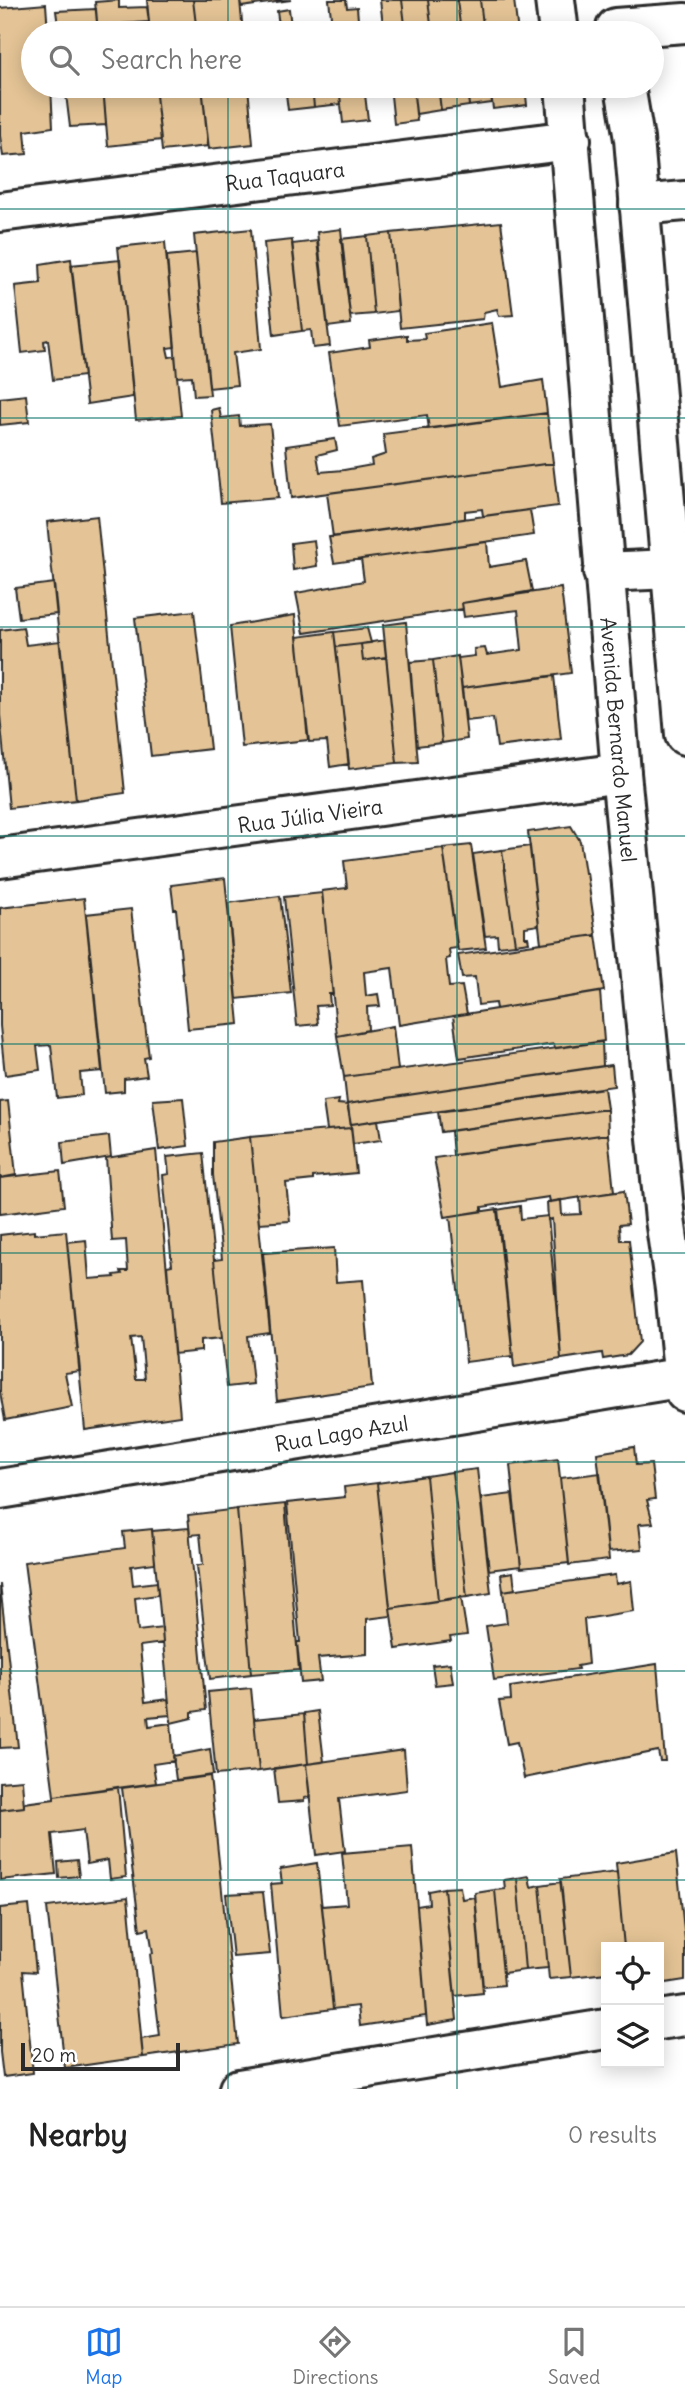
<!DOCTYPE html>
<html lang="en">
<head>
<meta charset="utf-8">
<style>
	body { margin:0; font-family:Delius,sans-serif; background:#f2f2f2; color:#222 }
	.controls { position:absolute; right:21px; bottom:21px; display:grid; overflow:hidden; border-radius:0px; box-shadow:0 4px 18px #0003 }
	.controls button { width:63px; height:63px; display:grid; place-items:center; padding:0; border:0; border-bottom:2px solid #e0e0e0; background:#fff; color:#222; font:35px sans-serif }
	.scale { position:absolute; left:21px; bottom:18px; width:159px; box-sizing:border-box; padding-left:7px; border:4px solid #2b2b2b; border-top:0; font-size:19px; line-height:24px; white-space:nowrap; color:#2b2b2b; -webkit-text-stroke:5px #fff; paint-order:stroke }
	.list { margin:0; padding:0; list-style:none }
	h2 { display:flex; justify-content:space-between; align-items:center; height:91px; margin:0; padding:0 28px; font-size:30px }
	h2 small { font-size:23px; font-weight:400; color:#767676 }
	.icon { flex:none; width:38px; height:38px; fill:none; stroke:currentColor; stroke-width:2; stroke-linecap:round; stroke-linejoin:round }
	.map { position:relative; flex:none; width:685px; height:2089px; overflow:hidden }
	.search { position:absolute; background:#fff; box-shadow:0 4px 18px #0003; left:21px; right:21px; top:21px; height:77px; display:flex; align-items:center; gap:18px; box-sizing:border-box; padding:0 24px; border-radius:38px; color:#767676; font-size:26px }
	.sheet { height:217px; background:#fff }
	nav { display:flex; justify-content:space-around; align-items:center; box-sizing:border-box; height:98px; border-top:2px solid #e0e0e0; background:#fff; font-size:19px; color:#767676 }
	nav a { display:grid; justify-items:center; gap:4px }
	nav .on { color:#1a73e8 }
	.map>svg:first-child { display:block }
</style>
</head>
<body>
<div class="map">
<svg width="685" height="2089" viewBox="0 0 685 2089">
	<rect width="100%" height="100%" fill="#fff"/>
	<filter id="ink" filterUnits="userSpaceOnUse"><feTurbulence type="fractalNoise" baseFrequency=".0143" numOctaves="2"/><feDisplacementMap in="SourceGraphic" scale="14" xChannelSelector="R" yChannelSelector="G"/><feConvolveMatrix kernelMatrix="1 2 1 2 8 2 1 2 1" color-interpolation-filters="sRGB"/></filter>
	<g filter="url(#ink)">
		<path fill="#e4c496" stroke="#2b2b2b" stroke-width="2" fill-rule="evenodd" d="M 119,0 L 119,8 L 147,7 L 149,22 L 121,24 L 122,33 L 98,33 L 95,2 Z
			M 147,0 L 193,0 L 197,33 L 150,33 Z
			M 193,0 L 240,0 L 243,33 L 197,33 Z
			M 240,0 L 291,0 L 241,7 Z
			M 329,0 L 346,0 L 347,8 L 357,7 L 359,33 L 333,33 Z
			M 380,0 L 402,0 L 406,33 L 384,33 Z
			M 402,0 L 428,0 L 432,33 L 406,33 Z
			M 428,0 L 457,0 L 461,33 L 432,33 Z
			M 457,0 L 480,0 L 484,33 L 461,33 Z
			M 480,0 L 514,0 L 518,33 L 484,33 Z
			M 46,4 L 48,33 L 33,33 L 33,86 L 51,86 L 53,127 L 25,131 L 27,154 L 3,156 L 0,136 L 0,8 Z
			M 96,9 L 98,33 L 59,33 L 56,11 Z
			M 289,9 L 291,26 L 305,24 L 306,33 L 280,33 L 277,11 Z
			M 332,21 L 333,33 L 306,33 L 305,24 Z
			M 65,86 L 103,86 L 106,125 L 70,127 Z
			M 103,86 L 155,86 L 161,140 L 108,146 Z
			M 155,86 L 202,86 L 208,146 L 162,151 Z
			M 202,86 L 248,86 L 253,144 L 209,149 Z
			M 285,86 L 312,86 L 314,107 L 288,110 Z
			M 312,86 L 339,86 L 341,104 L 314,107 Z
			M 339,86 L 364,86 L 368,120 L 343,123 Z
			M 390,86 L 413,86 L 417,121 L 394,124 Z
			M 413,86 L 438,86 L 441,110 L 416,114 Z
			M 438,86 L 467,86 L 469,106 L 441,110 Z
			M 467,86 L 490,86 L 492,103 L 469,106 Z
			M 490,86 L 525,86 L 527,105 L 493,109 Z
			M 501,222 L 513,315 L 499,316 L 497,309 L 484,312 L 483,319 L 400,328 L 391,233 Z
			M 251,229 L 261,349 L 233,353 L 237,385 L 209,388 L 194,235 Z
			M 341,229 L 351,324 L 328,327 L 317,232 Z
			M 391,233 L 398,311 L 374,314 L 367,236 Z
			M 367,236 L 374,314 L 350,316 L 341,239 Z
			M 292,240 L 302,331 L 274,335 L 264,243 Z
			M 317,241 L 330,346 L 313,348 L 311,330 L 302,331 L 292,244 Z
			M 165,242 L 175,347 L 167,348 L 169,357 L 175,356 L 181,416 L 136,420 L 118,247 Z
			M 196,253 L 210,395 L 194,396 L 192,376 L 177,377 L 167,256 Z
			M 71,259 L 84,376 L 53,380 L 48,340 L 44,341 L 45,350 L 22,353 L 15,286 L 41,283 L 40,264 Z
			M 120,260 L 133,397 L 87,404 L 71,265 Z
			M 492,323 L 502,387 L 543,380 L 547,413 L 429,429 L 427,415 L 340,426 L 329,353 L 370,347 L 369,340 L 407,335 L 407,340 L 425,339 L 424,333 Z
			M 26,395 L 29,422 L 0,425 L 0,398 Z
			M 219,408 L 221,418 L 239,416 L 240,426 L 270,424 L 278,498 L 221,503 L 211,410 Z
			M 547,413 L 553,463 L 291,498 L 286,446 L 335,439 L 337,450 L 317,455 L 320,472 L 344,470 L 372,465 L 371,459 L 386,454 L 383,434 Z
			M 553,463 L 558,506 L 483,516 L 482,509 L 465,511 L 465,519 L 333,537 L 327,493 Z
			M 530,510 L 534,535 L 334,563 L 329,537 Z
			M 97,516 L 125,793 L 76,800 L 47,522 Z
			M 314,540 L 317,566 L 293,570 L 291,543 Z
			M 487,542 L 489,567 L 526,561 L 532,591 L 462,603 L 463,609 L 304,633 L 296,593 L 364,581 L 361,559 Z
			M 54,583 L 57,614 L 19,618 L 15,588 Z
			M 561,588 L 571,673 L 462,688 L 458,658 L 475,656 L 474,649 L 485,648 L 487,655 L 522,650 L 518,610 L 464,617 L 462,603 Z
			M 194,611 L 210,749 L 151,756 L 135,618 Z
			M 295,615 L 308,740 L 242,747 L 230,626 Z
			M 406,622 L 418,762 L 397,763 L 383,625 Z
			M 23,627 L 26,645 L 60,641 L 76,800 L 9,808 L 0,715 L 0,630 Z
			M 367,628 L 371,643 L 336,647 L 334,632 Z
			M 334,632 L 349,764 L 330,767 L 327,741 L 309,742 L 297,637 Z
			M 384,640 L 386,657 L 363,661 L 361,644 Z
			M 361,644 L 363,661 L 386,657 L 397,763 L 349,769 L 336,647 Z
			M 458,656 L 467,739 L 442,743 L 433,660 Z
			M 433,660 L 442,743 L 417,746 L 410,662 Z
			M 554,676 L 561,739 L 497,747 L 493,718 L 466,721 L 462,688 Z
			M 571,826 L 580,841 L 585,873 L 587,873 L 596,935 L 541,943 L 528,832 Z
			M 471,845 L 486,948 L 458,951 L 443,848 Z
			M 530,846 L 539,925 L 525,927 L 525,937 L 528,937 L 529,942 L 515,944 L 502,850 Z
			M 443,848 L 457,948 L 449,949 L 450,958 L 446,959 L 449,987 L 462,986 L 467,1014 L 399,1025 L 392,968 L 364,972 L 366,996 L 378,994 L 380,1006 L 367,1007 L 368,1030 L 337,1036 L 322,891 L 347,888 L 344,861 Z
			M 502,850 L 515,944 L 498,946 L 497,935 L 485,936 L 473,854 Z
			M 225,878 L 239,1024 L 188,1029 L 176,909 L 174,909 L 171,885 Z
			M 322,893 L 333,994 L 329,994 L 330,1005 L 316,1006 L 318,1024 L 297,1026 L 284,897 Z
			M 280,896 L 291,993 L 237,999 L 228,903 Z
			M 84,898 L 102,1071 L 80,1073 L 82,1095 L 57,1098 L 51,1045 L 37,1046 L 40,1070 L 5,1075 L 0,1026 L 0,908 Z
			M 131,909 L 149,1057 L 144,1058 L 147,1076 L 124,1079 L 124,1091 L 105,1093 L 86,914 Z
			M 596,935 L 604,991 L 496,1009 L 495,1003 L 478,1005 L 475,977 L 462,978 L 458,955 Z
			M 600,992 L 604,1041 L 555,1048 L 554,1044 L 459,1058 L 453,1016 Z
			M 393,1026 L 398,1070 L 344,1077 L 337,1036 Z
			M 602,1042 L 603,1066 L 347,1104 L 344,1077 Z
			M 612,1065 L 614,1086 L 351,1124 L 347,1104 Z
			M 604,1088 L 607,1109 L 441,1132 L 438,1112 Z
			M 183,1098 L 188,1146 L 159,1150 L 153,1100 Z
			M 339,1100 L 338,1104 L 348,1105 L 351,1128 L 327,1130 L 323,1102 Z
			M 8,1101 L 16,1175 L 0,1178 L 0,1102 Z
			M 607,1109 L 608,1134 L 453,1155 L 451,1131 Z
			M 378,1120 L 381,1140 L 353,1144 L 351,1124 Z
			M 351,1128 L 356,1173 L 313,1177 L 313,1180 L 286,1183 L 290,1221 L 259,1223 L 250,1137 Z
			M 608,1134 L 614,1192 L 550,1202 L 549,1197 L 482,1207 L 482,1211 L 445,1217 L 434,1158 Z
			M 109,1136 L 111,1157 L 64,1165 L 62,1142 Z
			M 250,1137 L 270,1333 L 248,1336 L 253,1384 L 227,1387 L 214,1260 L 222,1259 L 213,1175 L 213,1142 Z
			M 156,1150 L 180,1416 L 85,1430 L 67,1242 L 86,1240 L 89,1279 L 115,1277 L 114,1275 L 122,1274 L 121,1271 L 128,1271 L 126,1240 L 112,1241 L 106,1158 ZM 141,1337 L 145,1379 L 136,1379 L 131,1338 Z
			M 203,1153 L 222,1338 L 201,1340 L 201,1351 L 174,1354 L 167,1266 L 172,1265 L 163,1175 L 169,1174 L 167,1157 Z
			M 60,1171 L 64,1206 L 0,1214 L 0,1178 Z
			M 624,1191 L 628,1224 L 619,1225 L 620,1240 L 629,1240 L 640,1342 L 628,1355 L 603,1359 L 602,1353 L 561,1359 L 552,1219 L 548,1220 L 547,1202 L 561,1200 L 562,1215 L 581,1214 L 580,1197 Z
			M 520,1206 L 521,1219 L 548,1216 L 561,1359 L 514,1367 L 497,1210 Z
			M 498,1209 L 513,1356 L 466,1362 L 450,1216 Z
			M 34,1231 L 34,1234 L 66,1231 L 80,1371 L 65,1373 L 72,1407 L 5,1420 L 0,1392 L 0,1235 Z
			M 334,1248 L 336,1282 L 363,1280 L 372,1387 L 277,1401 L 263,1253 Z
			M 634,1447 L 636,1465 L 651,1464 L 655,1499 L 647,1500 L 653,1523 L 639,1524 L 642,1549 L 608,1552 L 597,1453 Z
			M 558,1459 L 569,1563 L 521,1568 L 510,1465 Z
			M 477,1469 L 491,1593 L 467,1597 L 452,1472 Z
			M 452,1472 L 467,1597 L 438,1601 L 426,1476 Z
			M 600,1473 L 609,1560 L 569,1565 L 560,1478 Z
			M 426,1476 L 438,1601 L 390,1608 L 377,1483 Z
			M 377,1483 L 391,1616 L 367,1619 L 367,1654 L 318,1658 L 321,1681 L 301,1683 L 297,1642 L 300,1642 L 287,1503 L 345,1497 L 344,1487 Z
			M 512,1494 L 521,1566 L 489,1570 L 481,1498 Z
			M 285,1504 L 299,1670 L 251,1674 L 237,1509 Z
			M 237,1509 L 251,1674 L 210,1679 L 197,1566 L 203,1564 L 200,1534 L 190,1535 L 188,1515 Z
			M 189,1528 L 206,1710 L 192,1712 L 192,1718 L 171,1723 L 152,1531 Z
			M 152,1529 L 155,1563 L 131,1566 L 132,1576 L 133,1585 L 157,1582 L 158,1595 L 135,1598 L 138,1631 L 162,1628 L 163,1643 L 140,1646 L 142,1669 L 145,1702 L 168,1699 L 170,1715 L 148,1717 L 149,1726 L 171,1723 L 174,1761 L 153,1764 L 156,1783 L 54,1796 L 24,1562 L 125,1548 L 123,1532 Z
			M 513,1572 L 515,1589 L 503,1591 L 501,1574 Z
			M 615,1575 L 616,1584 L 631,1581 L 634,1611 L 584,1619 L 588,1664 L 577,1666 L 578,1669 L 494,1680 L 486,1626 L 507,1623 L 503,1591 Z
			M 0,1584 L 18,1747 L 0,1748 Z
			M 461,1597 L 467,1635 L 450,1637 L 451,1641 L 396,1649 L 390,1608 Z
			M 450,1663 L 453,1683 L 435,1685 L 432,1665 Z
			M 657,1664 L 665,1761 L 660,1761 L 658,1751 L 524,1778 L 517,1742 L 507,1744 L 499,1701 L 511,1700 L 510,1687 Z
			M 251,1688 L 259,1771 L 216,1775 L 208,1692 Z
			M 318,1711 L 324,1762 L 308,1764 L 304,1713 Z
			M 304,1714 L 308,1764 L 259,1771 L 254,1719 Z
			M 210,1749 L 213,1775 L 176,1780 L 173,1756 Z
			M 404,1750 L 407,1790 L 339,1799 L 345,1851 L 316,1855 L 306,1764 Z
			M 306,1764 L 310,1797 L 304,1798 L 304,1801 L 278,1803 L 274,1768 Z
			M 210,1776 L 238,2044 L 143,2057 L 141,2039 L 160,2036 L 150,1954 L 153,1953 L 149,1928 L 140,1930 L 122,1788 Z
			M 22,1780 L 24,1807 L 0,1810 L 0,1782 Z
			M 118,1787 L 126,1877 L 110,1879 L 108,1860 L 87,1864 L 83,1830 L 52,1834 L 56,1874 L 0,1880 L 0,1810 L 24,1807 L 24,1803 L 54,1799 L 54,1796 Z
			M 412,1847 L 426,2016 L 360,2026 L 358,2006 L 333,2009 L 322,1906 L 347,1904 L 342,1853 Z
			M 676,1853 L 685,1940 L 685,1980 L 659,1984 L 659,1947 L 624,1947 L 616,1863 Z
			M 77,1860 L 79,1876 L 59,1878 L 58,1862 Z
			M 317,1863 L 333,2009 L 283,2016 L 271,1884 L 282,1883 L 280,1869 Z
			M 617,1872 L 624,1947 L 606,1947 L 606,1973 L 571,1977 L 560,1879 Z
			M 529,1876 L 531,1887 L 540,1885 L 548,1968 L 525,1970 L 517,1878 Z
			M 517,1878 L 525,1970 L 503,1973 L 495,1890 L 505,1889 L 504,1880 Z
			M 561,1882 L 571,1977 L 549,1979 L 540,1885 Z
			M 460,1887 L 462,1899 L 475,1897 L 483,1993 L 455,1996 L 444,1888 Z
			M 444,1888 L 457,2020 L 427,2025 L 417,1906 L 429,1904 L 428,1891 Z
			M 495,1890 L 504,1985 L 483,1987 L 475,1893 Z
			M 263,1892 L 270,1954 L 233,1957 L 226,1894 Z
			M 128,1897 L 143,2057 L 65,2068 L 47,1907 Z
			M 29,1905 L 36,1972 L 23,1971 L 33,2073 L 3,2077 L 0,2052 L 0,1908 Z"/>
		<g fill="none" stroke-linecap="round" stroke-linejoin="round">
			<g stroke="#2b2b2b" stroke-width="44">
				<g id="minor">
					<path d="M 555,0 L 559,33"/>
					<path d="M 616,28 L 685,23"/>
					<path id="s1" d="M 565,86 L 621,773 L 665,1219 L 675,1289 L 685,1392"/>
					<path d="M 625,86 L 634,139 L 685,735"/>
					<path d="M 639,205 L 685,201"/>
					<path id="s2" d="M 0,212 L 571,140"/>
					<path d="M 603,572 L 671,569"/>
					<path id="s3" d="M 0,858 L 621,773"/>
					<path id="s4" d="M 0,1489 L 685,1377"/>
					<path d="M 659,2020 L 685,2016"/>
					<path d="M 239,2089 L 606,2029"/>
				</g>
			</g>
			<use href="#minor" stroke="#fff" stroke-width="38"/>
		</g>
	</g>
	<path fill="none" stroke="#0f766e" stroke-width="2" stroke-opacity="0.55" d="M 228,0 L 228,33M 457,0 L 457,33M 228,86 L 228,2089M 457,86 L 457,2089M 0,209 L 685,209M 0,418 L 685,418M 0,627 L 685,627M 0,836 L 685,836M 0,1044 L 685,1044M 0,1253 L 685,1253M 0,1462 L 685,1462M 0,1671 L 685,1671M 0,1880 L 685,1880"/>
	<g text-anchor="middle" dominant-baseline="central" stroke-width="7" stroke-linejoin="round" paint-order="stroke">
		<g font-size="21" fill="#2b2b2b" stroke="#fff">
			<text stroke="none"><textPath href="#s2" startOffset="287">Rua Taquara</textPath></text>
			<text stroke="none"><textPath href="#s1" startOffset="656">Avenida Bernardo Manuel</textPath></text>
			<text stroke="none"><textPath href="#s3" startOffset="313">Rua Júlia Vieira</textPath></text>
			<text stroke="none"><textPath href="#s4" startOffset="346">Rua Lago Azul</textPath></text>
		</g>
	</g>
</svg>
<div class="controls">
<button><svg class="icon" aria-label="locate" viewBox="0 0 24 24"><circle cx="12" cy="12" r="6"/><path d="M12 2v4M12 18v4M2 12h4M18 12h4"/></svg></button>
<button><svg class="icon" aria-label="layers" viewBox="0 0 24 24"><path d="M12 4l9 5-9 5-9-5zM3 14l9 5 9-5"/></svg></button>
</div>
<div class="scale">20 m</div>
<div class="search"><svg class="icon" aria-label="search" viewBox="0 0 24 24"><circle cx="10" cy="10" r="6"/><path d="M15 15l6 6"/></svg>Search here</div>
</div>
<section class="sheet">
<h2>Nearby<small>0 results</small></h2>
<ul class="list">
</ul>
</section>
<nav>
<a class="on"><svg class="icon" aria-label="map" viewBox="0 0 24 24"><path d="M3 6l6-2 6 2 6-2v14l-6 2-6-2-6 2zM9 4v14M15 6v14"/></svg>Map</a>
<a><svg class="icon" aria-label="directions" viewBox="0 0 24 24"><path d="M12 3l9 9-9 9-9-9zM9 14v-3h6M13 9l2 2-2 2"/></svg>Directions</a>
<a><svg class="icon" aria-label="saved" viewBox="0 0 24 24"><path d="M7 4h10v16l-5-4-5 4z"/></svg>Saved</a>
</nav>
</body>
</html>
